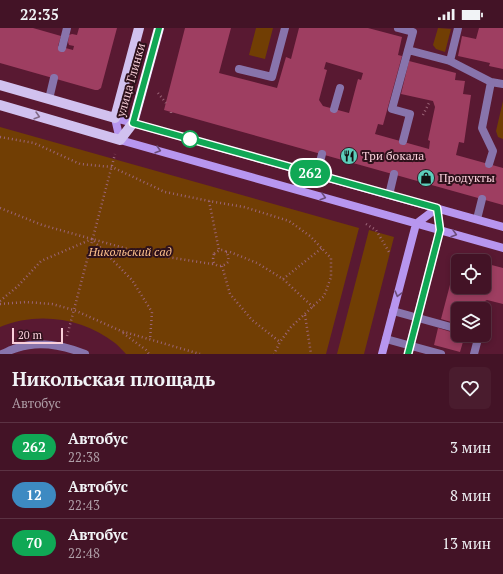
<!DOCTYPE html>
<html lang="ru">
<meta charset="utf-8">
<style>
body{margin:0;font-family:"PT Serif",serif;background:#4a1c2e;color:#f1f3f6;height:100vh;display:flex;flex-direction:column;font-size:15px;white-space:nowrap}
*{box-sizing:border-box;margin:0}
p{font-size:13px;color:#af9ea7}
.icon{flex:none;width:22px;height:22px;fill:none;stroke:currentColor;stroke-width:2;stroke-linecap:round;stroke-linejoin:round}
.map{position:relative;height:326px;overflow:hidden}
.sheet{display:flex;flex-direction:column;background:#431326;flex:1}
.sheet>*{flex:none}
.badge{padding:0 8px;border-radius:13px;font-size:14px;line-height:26px}
.buttons{position:absolute;left:451px;top:226px;display:grid;gap:8px}
.buttons a{display:grid;place-items:center;width:40px;height:40px;border-radius:6px;background:#431326;box-shadow:0 2px 6px #0003,0 0 0 1px #5b3243;font-size:20px}
.scale{position:absolute;left:12px;bottom:10px;width:51px;box-sizing:border-box;padding-left:4px;border:2px solid #f9cfda;border-top:0;font-size:11px;line-height:14px;white-space:nowrap;color:#f9cfda;-webkit-text-stroke:3px #2e111b;paint-order:stroke}
.map>.badge{position:absolute;translate:-50% -50%;box-shadow:0 0 0 2px #fff}
.round{display:grid;place-items:center;flex:none;width:42px;height:42px;border-radius:6px;background:#4a1c2e}
.headline{display:flex;align-items:center;justify-content:space-between;height:68px;padding:0 12px}
h1{font-size:19px;font-weight:700;line-height:30px}
ul{padding:0;list-style:none}
li{display:flex;align-items:center;gap:12px;height:48px;padding:0 12px;border-top:1px solid #5b3243}
li div{flex:1}
li b{display:block;font-size:15px}
li em{font-style:normal}
li .badge{min-width:44px;font-weight:700;text-align:center}
.status{display:flex;justify-content:space-between;align-items:center;height:28px;padding:0 20px;background:#431326;direction:ltr}
.status svg{height:11px;fill:currentColor}
.map>svg:first-child{display:block}
</style>
<div class="status"><b>22:35</b><svg viewBox="0 0 49 12"><path d="M0 12V9h3v3zM5 12V6h3v6zM10 12V3h3v9zM15 12V0h3v12zM26 1h20v11H26zM47 4h2v5h-2z"/></svg></div>
<div class="map">
<svg width="503" height="326" viewBox="0 0 503 326">
<rect width="100%" height="100%" fill="#591932"/>
<!-- green -->
<path fill="#713e04" d="M 256,0 L 273,0 L 265,31 L 249,27 Z
M 438,0 L 451,1 L 445,24 L 436,21 L 433,17 Z
M 503,73 L 503,111 L 498,109 L 496,103 Z
M 0,99 L 359,200 L 326,326 L 126,326 C 122,322 119,318 115,315 C 83,290 38,283 0,299 Z
M 369,202 L 394,209 L 364,326 L 337,326 Z"/>
<!-- building -->
<path fill="#9e3e61" fill-rule="evenodd" d="M 0,0 L 33,0 L 61,8 L 58,18 L 73,22 L 74,18 L 69,17 L 68,14 L 69,7 L 72,6 L 77,7 L 79,0 L 117,0 L 101,60 L 98,62 L 95,62 L 0,35 Z
M 185,0 L 231,0 L 219,45 L 277,60 L 286,29 L 291,31 L 299,0 L 368,0 L 402,9 L 398,27 L 402,28 L 383,97 L 378,96 L 375,106 L 429,121 L 430,113 L 428,112 L 435,79 L 433,73 L 401,66 L 409,33 L 456,45 L 455,52 L 465,53 L 463,66 L 471,67 L 464,115 L 459,114 L 456,127 L 503,140 L 503,177 L 164,82 ZM 326,34 L 363,45 L 361,52 L 358,51 L 349,85 L 323,78 L 319,72 L 327,42 L 324,41 Z
M 479,0 L 503,0 L 503,41 L 489,38 L 490,35 L 458,28 L 462,8 L 476,11 Z
M 458,229 L 458,230 L 462,229 L 476,233 L 458,233 L 458,259 L 484,259 L 484,235 L 503,240 L 503,276 L 487,272 L 481,275 L 479,281 L 458,281 L 458,296 L 441,291 L 456,234 Z
M 438,300 L 458,306 L 458,307 L 465,307 L 460,324 L 434,317 Z"/>
<g fill="none" stroke-linecap="round" stroke-linejoin="round">
<!-- path -->
<path stroke="#9c6578" stroke-width="2.5" stroke-dasharray="1 3" stroke-linecap="butt" d="M 158,65 L 166,75
M 171,84 L 171,88
M 423,87 L 430,73
M 0,109 L 34,115 L 80,136 L 112,139 L 165,164 L 209,173 L 244,179 L 289,193 L 310,208 L 331,230 L 331,249 L 324,268 L 291,299 L 280,314 L 274,326
M 209,173 L 219,222
M 0,180 L 42,197 L 142,225 L 212,236 L 215,235
M 366,196 L 376,202 L 389,224
M 226,224 L 230,224 L 257,235 L 283,251 L 313,279
M 214,226 C 210,237 220,242 228,234 C 230,223 222,218 214,226
M 222,238 L 230,266 L 252,292 L 280,314
M 283,251 L 322,220
M 0,273 L 18,258 L 41,233 L 92,211 L 132,252 L 152,284 L 150,312
M 0,276 L 26,274 L 52,276 L 74,282 L 121,303 L 200,326
M 305,287 L 311,326
M 123,305 L 146,322 L 149,326
M 67,308 L 115,126"/>
<!-- lane -->
<path stroke="#8874ac" stroke-width="8" d="M 398,0 L 413,4 L 392,81 L 410,86 L 403,113
M 62,20 L 67,0
M 408,22 L 450,33 L 491,54
M 450,33 L 458,0
M 239,41 L 272,49 L 285,0
M 49,71 L 54,50
M 334,81 L 340,60
M 489,136 L 493,123 L 482,100 L 491,54 L 503,56
M 317,146 L 322,126
M 389,167 L 394,146
M 477,191 L 482,171
M 393,283 L 458,301
M 386,311 L 441,326
M 2,326 C 7,324 12,321 17,320 C 40,312 63,317 85,326
M 474,326 L 479,307"/>
<!-- secondary -->
<path stroke="#b796ef" stroke-width="8" d="M 503,199 L 115,90 L 120,112 L 503,220
M 382,326 L 416,196 L 437,180
M 408,326 L 440,202 L 437,180"/>
<!-- primary -->
<path stroke="#d1c1ef" stroke-width="10" d="M 0,57 L 115,90 L 139,0
M 0,77 L 120,112 L 133,95 L 159,0"/>
</g>
<!-- one-way arrows -->
<defs><path id="oneway-chevron" d="M-2-3.5L2.5 0L-2 3.5" fill="none" stroke-width="1.6" stroke-linecap="round" stroke-linejoin="round"/></defs>
<use stroke="#806985" href="#oneway-chevron" transform="translate(37 88) rotate(16)"/>
<g stroke="#6c4d7a">
<use href="#oneway-chevron" transform="translate(158 122) rotate(16)"/>
<use href="#oneway-chevron" transform="translate(323 169) rotate(16)"/>
<use href="#oneway-chevron" transform="translate(454 206) rotate(16)"/>
<use href="#oneway-chevron" transform="translate(398 266) rotate(105)"/>
</g>
<g fill="none" stroke-linecap="round" stroke-linejoin="round">
<!-- line casing -->
<g stroke="#fff" stroke-width="9">
<path id="line" d="M 159,0 L 133,95 L 437,180 L 440,202 L 408,326"/>
</g>
<!-- line -->
<use href="#line" stroke="#10a855" stroke-width="6"/>
</g>
<!-- icons -->
<defs>
<g id="restaurant-disc" transform="scale(0.9)"><circle r="9.5" fill="#5ccebb" stroke="#2e111b"/><path d="M-5-6h1v4h1v-4h1v4h1v-4h1v5L-1.5 .5V6h-2V.5L-5-1ZM5-6V6H3V1.5H1.5Q1.5-4 5-6Z" fill="#111"/></g>
<g id="shop-disc" transform="scale(0.9)"><circle r="9.5" fill="#5ccebb" stroke="#2e111b"/><path d="M-5-2.5h2.3a2.7 3.5 0 0 1 5.4 0H5L5.5 6h-11ZM-1.5-2.5h3a1.5 2.3 0 0 0-3 0Z" fill="#111"/></g>
</defs>
<g fill-rule="evenodd">
<use href="#restaurant-disc" x="349" y="128"/>
<use href="#shop-disc" x="426" y="150"/>
</g>
<!-- markers -->
<circle fill="#fff" stroke="#10a855" stroke-width="2" cx="190" cy="111" r="8"/>
<g text-anchor="middle" stroke-width="4" stroke-linejoin="round" paint-order="stroke">
<!-- street labels -->
<g font-size="12" fill="#f9cfda" stroke="#2e111b">
<text transform="translate(131 52) rotate(-74)" y="4">улица Глинки</text>
</g>
<!-- poi labels -->
<g font-size="12" fill="#f9cfda" stroke="#2e111b" text-anchor="start">
<text x="362" y="132">Три бокала</text>
<text x="439" y="154">Продукты</text>
</g>
<!-- park labels -->
<g font-size="12" font-style="italic" fill="#fdc08c" stroke="#2e111b">
<text x="130" y="228">Никольский сад</text>
</g>
</g>
</svg>
<div class="buttons">
<a><svg class="icon" aria-label="locate" viewBox="0 0 24 24"><circle cx="12" cy="12" r="6"/><path d="M12 2v4M12 18v4M2 12h4M18 12h4"/></svg></a>
<a><svg class="icon" aria-label="layers" viewBox="0 0 24 24"><path d="M12 4l9 5-9 5-9-5zM3 14l9 5 9-5"/></svg></a>
</div>
<div class="scale">20 m</div>
<b class="badge" style="left:310px;top:145px;background:#10a855;color:#fff">262</b>
</div>
<section class="sheet">
<div class="headline"><div><h1>Никольская площадь</h1><p>Автобус</p></div><a class="round"><svg class="icon" aria-label="heart" viewBox="0 0 24 24"><path d="M12 20l-8-8c-3-5 5-10 8-4 3-6 11-1 8 4z"/></svg></a></div>
<ul>
<li><span class="badge" style="background:#10a855;color:#fff">262</span><div><b>Автобус</b><p>22:38</p></div><em>3 мин</em></li>
<li><span class="badge" style="background:#3d8ac2;color:#fff">12</span><div><b>Автобус</b><p>22:43</p></div><em>8 мин</em></li>
<li><span class="badge" style="background:#10a855;color:#fff">70</span><div><b>Автобус</b><p>22:48</p></div><em>13 мин</em></li>
</ul>
</section>
